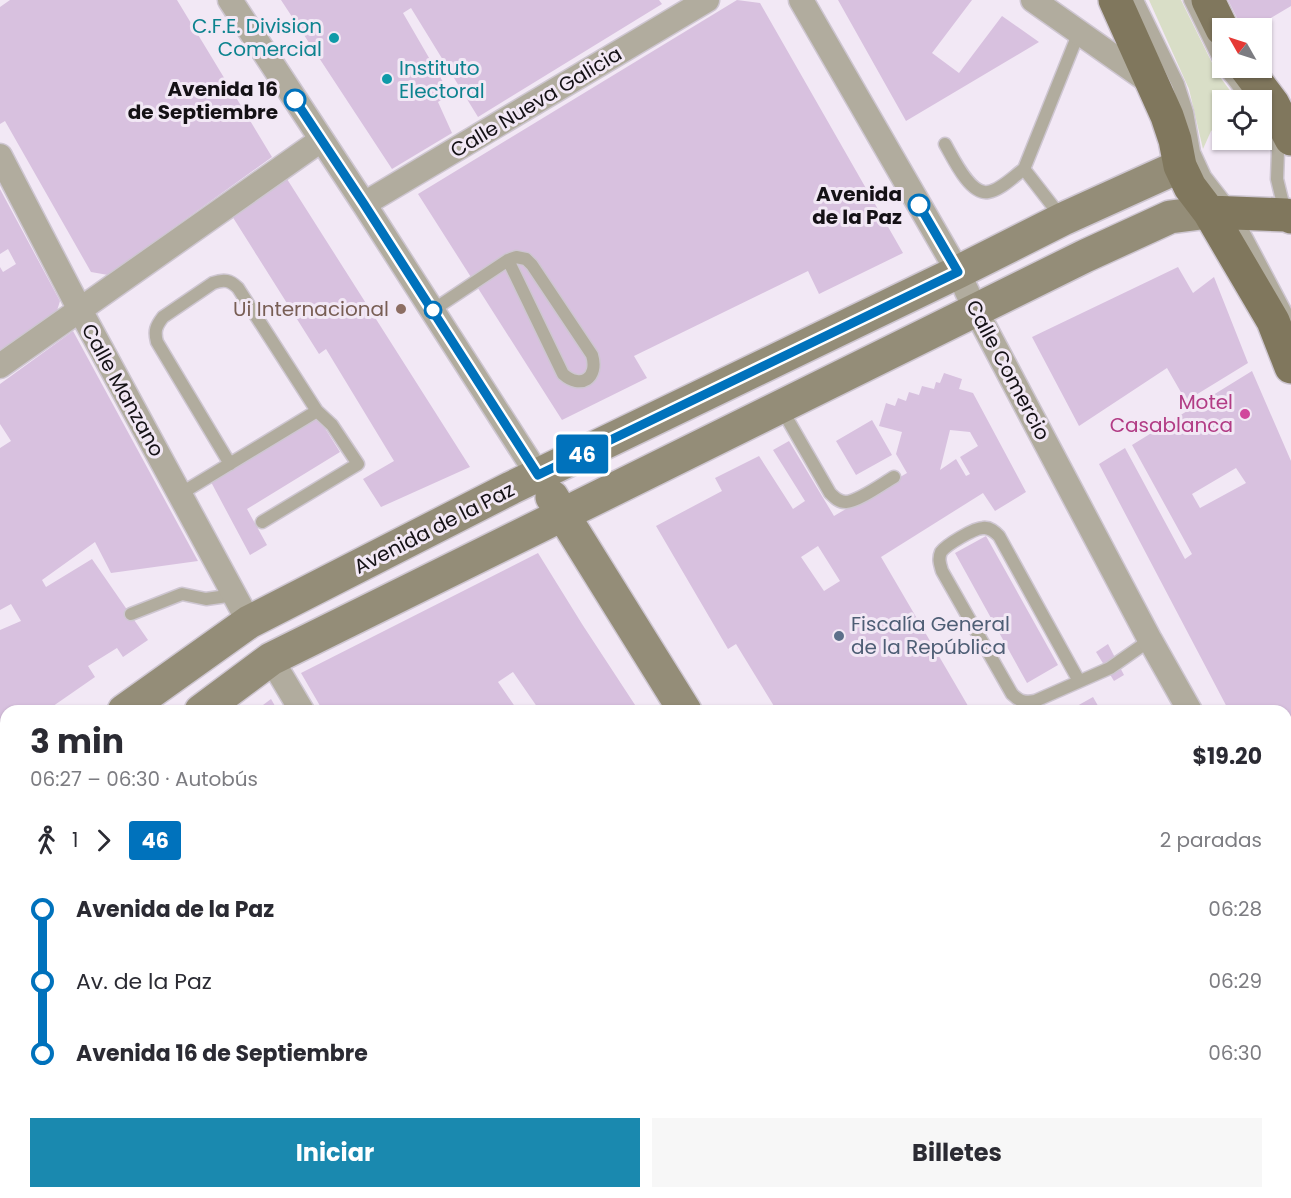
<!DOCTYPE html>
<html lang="es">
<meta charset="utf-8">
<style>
body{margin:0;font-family:Poppins,sans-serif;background:#f7f7f7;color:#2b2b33;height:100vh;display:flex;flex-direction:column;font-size:22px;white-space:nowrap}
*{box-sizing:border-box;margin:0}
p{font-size:20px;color:#7c7c81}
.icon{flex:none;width:33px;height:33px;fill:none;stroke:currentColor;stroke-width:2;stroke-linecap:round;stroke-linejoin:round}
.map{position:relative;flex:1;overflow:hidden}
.side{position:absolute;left:0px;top:705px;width:1292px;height:494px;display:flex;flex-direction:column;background:#fff;border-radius:18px 18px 0 0;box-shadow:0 2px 4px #0004}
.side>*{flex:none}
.badge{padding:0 12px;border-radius:4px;font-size:21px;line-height:39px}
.needle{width:39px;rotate:309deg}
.tools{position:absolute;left:1212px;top:18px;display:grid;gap:12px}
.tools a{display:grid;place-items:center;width:60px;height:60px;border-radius:0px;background:#fff;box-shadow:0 2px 4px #0004;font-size:30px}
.map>.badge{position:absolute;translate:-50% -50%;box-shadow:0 0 0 3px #fff}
.legs{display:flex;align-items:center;gap:9px;height:66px;padding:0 30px;font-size:20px}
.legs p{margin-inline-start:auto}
.headline{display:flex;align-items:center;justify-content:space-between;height:102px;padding:0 30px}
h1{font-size:33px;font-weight:700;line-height:45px}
.action{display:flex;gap:12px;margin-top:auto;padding:12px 30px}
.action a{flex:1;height:69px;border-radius:0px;background:#1a89af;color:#fff;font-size:24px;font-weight:700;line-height:69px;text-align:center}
.action a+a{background:#f7f7f7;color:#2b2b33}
ul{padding:0 30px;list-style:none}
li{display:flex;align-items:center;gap:21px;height:72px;font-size:22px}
li i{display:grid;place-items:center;width:9px;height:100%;margin:0 8px;background:currentColor}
li i::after{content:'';width:15px;height:15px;margin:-8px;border:4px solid;border-radius:50%;background:#fff}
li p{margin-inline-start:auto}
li:first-child i{background:linear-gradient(#0000 50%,currentColor 0)}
li:last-child i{background:linear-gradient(currentColor 50%,#0000 0)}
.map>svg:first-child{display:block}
</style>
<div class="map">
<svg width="1291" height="1198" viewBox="0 0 1291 1198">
<rect width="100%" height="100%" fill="#f2e8f5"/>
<!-- green -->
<path fill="#d9dec7" d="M 1149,0 L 1181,0 L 1217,73 L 1237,100 L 1222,100 L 1222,123 L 1211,131 L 1203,149 L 1189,89 Z"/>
<!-- building -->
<path fill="#d8c1df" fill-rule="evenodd" d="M 10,0 L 177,0 L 272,157 L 108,275 L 91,272 L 5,121 L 0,124 L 0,7 Z
M 281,0 L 659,0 L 662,4 L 478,117 L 411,8 L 403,13 L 450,94 L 438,102 L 452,133 L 392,169 Z
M 737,0 L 760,3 L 903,253 L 819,294 L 808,271 L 634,356 L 647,378 L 562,420 L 418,194 Z
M 838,0 L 972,0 L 932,53 L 959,73 L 1002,16 L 1039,42 L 906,121 Z
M 1228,0 L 1291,0 L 1291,6 L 1254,28 L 1242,28 Z
M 287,179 L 470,467 L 381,507 L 363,479 L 394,461 L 326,349 L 319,354 L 232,216 Z
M 0,189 L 60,301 L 56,314 L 0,352 L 0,267 L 3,272 L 16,264 L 8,249 L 0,254 Z
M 1178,267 L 1193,293 L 1214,277 L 1248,363 L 1186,401 L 1167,368 L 1079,426 L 1032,337 Z
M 73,331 L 198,561 L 111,573 L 95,542 L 42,580 L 46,587 L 92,559 L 148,640 L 123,657 L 117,648 L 88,666 L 95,677 L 46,711 L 6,711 L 6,739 L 0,744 L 0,630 L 21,621 L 11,604 L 0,610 L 0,448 L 11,441 L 0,424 L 0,384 Z
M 1252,371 L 1291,461 L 1291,828 L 1286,818 L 1286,711 L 1229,711 L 1099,464 L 1125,448 L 1185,559 L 1192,554 L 1132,445 ZM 1236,468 L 1246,483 L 1200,508 L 1192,494 Z
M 944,373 L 962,379 L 959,389 L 973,393 L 1026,492 L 995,511 L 983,493 L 881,557 L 971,711 L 777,711 L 736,644 L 728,649 L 656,526 L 722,491 L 715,478 L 759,456 L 793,509 L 805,501 L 773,450 L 789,441 L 834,516 L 907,473 L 896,454 L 902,432 L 879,426 L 886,403 L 895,406 L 898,398 L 906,401 L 909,392 L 919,395 L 922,386 L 934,389 L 936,382 L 940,383 ZM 950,430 L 970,432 L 978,446 L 960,457 L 970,474 L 966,476 L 956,459 L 940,470 ZM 818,546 L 840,581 L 824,591 L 801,557 Z
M 318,417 L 340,452 L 247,509 L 267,545 L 250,555 L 211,482 Z
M 872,420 L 892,455 L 856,475 L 836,441 Z
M 986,536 L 1058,665 L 1027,683 L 955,553 Z
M 538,553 L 582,624 L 639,711 L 540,711 L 513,672 L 498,682 L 518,711 L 323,711 L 301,673 Z
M 1108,644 L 1124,675 L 1114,681 L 1096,652 Z
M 1093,697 L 1101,711 L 1068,711 Z
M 271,699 L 278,711 L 255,711 Z
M 6,892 L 6,924 L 0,927 L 0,897 Z
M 1291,923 L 1291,1198 L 1093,1198 L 1093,1192 L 1286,1192 L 1286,928 Z
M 0,998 L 6,1009 L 6,1019 L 3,1021 L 6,1027 L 6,1056 L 0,1059 Z
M 6,1101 L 6,1129 L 5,1129 L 0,1103 Z
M 28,1192 L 49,1192 L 51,1198 L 30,1198 Z
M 115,1192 L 157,1192 L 161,1198 L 107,1198 Z
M 208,1192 L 259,1192 L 262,1198 L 199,1198 Z
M 262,1192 L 283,1192 L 287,1198 L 266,1198 Z
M 298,1192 L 336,1192 L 328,1198 L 302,1198 Z
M 406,1192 L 442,1192 L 445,1198 L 398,1198 Z
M 484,1192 L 506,1192 L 510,1198 L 487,1198 Z
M 552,1192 L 597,1192 L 599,1195 L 595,1198 L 550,1198 L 548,1195 Z
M 667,1192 L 941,1192 L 934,1198 L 670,1198 Z"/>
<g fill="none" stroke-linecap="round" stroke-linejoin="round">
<!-- lane casing -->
<g stroke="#cec6d1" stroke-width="15">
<path id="lane" d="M 1137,0 L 1178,84 L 1187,112 L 1194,152 L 1205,176 L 1233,212 L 1289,318
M 1190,0 L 1222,65
M 1224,68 L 1249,100
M 1272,133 L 1278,151 L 1277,179 L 1285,212
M 945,144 C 953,158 970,195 988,192 C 1001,190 1014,176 1024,169 L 1062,218
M 1024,169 L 1079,32
M 516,257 L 526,259 L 532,265 L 592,355 C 599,378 581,390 563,374 L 508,260 Z
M 433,310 L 508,260
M 781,408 L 830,493 C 835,498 839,502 846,502 C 859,501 882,484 894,477
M 230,464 L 157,342 C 154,331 156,326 163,317 L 213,283 C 224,279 230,280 238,288 L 317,411
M 180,494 L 317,411 L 332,425 L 358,464 L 262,522
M 131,614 L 182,594 L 206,599 L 234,595
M 1079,681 L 999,536 C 995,532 990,527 983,528 C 974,528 946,545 941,552 C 938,559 940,564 942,571 L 1012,694 C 1019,701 1024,703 1035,701 L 1110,668 L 1150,640
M 0,936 L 6,933
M 0,964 L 6,975
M 641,1192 L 645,1198"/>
</g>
<!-- street casing -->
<g stroke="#cec6d1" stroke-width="27">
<path id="street" d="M 230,0 L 364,204 L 538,475
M 801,0 L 958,272 L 976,311 L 1150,640 L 1190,711
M 1033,0 L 1151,83
M 0,156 L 80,310 L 249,622
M 364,204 L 707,0
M 0,366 L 321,140
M 271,659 L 302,711
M 1286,878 L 1291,887
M 1286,913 L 1291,908
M 615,1192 L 618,1198
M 356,1198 L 364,1192"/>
</g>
<!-- secondary casing -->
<g stroke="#cec6d1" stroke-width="36">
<path id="secondary" d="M 552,497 L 685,711
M 124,711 L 249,622 L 511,488 L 958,272 L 1063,219 L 1180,166
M 201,711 L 271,659 L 1085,256 L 1170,217 L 1209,212
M 0,800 L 6,795
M 0,860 L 6,855
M 999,1192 L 1002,1198"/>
</g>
<!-- primary casing -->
<g stroke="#cec6d1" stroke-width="36">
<path id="primary" d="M 1115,0 L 1167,116 L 1175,140 L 1180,166 L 1190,187 L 1209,212 L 1273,321 L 1291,367
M 1208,0 L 1222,29
M 1246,68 L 1273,104 L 1291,139
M 1209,212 L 1286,215 L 1291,217"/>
</g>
<!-- lane -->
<use href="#lane" stroke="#b1ac9e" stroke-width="12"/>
<!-- street -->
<use href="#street" stroke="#b1ac9e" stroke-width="24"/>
<!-- secondary -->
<use href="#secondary" stroke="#948d78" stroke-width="33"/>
<!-- primary -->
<use href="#primary" stroke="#80775d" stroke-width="33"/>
</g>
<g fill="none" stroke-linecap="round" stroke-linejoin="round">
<!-- line-1 casing -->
<g stroke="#fff" stroke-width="14">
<path id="line-1" d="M 295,100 L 364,204 L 538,475 L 958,272 L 919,205"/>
</g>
<!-- line-1 -->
<use href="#line-1" stroke="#0072bc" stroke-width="9"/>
</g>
<!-- markers -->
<g fill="#0f9aa8" stroke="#f2e8f5" stroke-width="2">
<circle cx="334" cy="38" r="6"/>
<circle cx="387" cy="79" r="6"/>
</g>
<g fill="#fff" stroke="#0072bc" stroke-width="3">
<circle cx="295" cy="100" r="10"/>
<circle cx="919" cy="205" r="10"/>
<circle cx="433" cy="310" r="8"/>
</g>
<circle fill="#8d6e63" stroke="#f2e8f5" stroke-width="2" cx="401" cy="309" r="6"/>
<circle fill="#d1479c" stroke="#f2e8f5" stroke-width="2" cx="1245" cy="414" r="6"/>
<circle fill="#5c6f8a" stroke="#f2e8f5" stroke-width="2" cx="839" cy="636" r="6"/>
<g text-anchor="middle" stroke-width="6" stroke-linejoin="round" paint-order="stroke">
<!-- culture labels -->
<g font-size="20" fill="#0d838f" stroke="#f2e8f5" text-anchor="end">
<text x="322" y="33">C.F.E. Division<tspan x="322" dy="23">Comercial</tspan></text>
<text x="399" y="75" text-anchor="start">Instituto<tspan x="399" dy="23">Electoral</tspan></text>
</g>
<!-- stop labels -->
<g font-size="20" font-weight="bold" fill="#141115" stroke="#f2e8f5" text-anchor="end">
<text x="278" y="96">Avenida 16<tspan x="278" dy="23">de Septiembre</tspan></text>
<text x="902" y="201">Avenida<tspan x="902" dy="23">de la Paz</tspan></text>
</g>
<!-- street labels -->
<g font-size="20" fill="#141115" stroke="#f2e8f5">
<text transform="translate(536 102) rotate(-31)" y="7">Calle Nueva Galicia</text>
<text transform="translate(1008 370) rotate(62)" y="7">Calle Comercio</text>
<text transform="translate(123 390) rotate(61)" y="7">Calle Manzano</text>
<text transform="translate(434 528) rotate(-27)" y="7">Avenida de la Paz</text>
</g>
<!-- education labels -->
<g font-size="20" fill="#785e54" stroke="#f2e8f5" text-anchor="end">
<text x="389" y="316">Ui Internacional</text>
</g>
<!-- hotel labels -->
<g font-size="20" fill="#b23c85" stroke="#f2e8f5" text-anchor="end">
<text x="1233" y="409">Motel<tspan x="1233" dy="23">Casablanca</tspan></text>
</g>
<!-- service labels -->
<g font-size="20" fill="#4e5e75" stroke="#f2e8f5" text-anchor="start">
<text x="851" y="631">Fiscalía General<tspan x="851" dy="23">de la República</tspan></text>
</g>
</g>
</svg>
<div class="tools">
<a><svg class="needle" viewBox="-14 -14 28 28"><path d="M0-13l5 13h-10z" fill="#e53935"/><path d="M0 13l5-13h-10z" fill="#7c7c81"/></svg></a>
<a><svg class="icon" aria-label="locate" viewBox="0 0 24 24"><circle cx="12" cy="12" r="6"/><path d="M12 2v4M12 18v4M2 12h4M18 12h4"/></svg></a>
</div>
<b class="badge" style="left:582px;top:454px;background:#0072bc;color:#fff">46</b>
<section class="side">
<div class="headline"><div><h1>3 min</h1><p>06:27 – 06:30 · Autobús</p></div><b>$19.20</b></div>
<div class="legs"><svg class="icon" aria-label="walk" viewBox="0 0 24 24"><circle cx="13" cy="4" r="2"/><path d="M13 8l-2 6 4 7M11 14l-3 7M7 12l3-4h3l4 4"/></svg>1<svg class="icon" aria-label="forward" viewBox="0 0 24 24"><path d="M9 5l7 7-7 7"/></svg><b class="badge" style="background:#0072bc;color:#fff">46</b><p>2 paradas</p></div>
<ul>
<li><i style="color:#0072bc"></i><b>Avenida de la Paz</b><p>06:28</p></li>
<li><i style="color:#0072bc"></i><span>Av. de la Paz</span><p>06:29</p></li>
<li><i style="color:#0072bc"></i><b>Avenida 16 de Septiembre</b><p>06:30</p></li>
</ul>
<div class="action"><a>Iniciar</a><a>Billetes</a></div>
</section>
</div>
